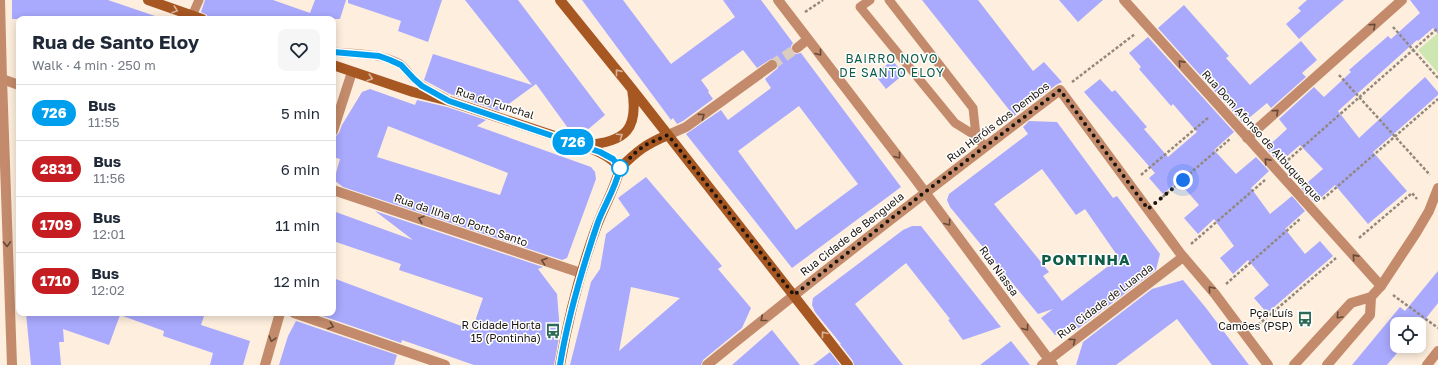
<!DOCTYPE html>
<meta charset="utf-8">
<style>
body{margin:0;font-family:"Golos Text",sans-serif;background:#f6f6f7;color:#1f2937;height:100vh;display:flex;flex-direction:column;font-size:15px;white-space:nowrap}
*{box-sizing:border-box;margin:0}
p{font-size:13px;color:#747a83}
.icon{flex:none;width:22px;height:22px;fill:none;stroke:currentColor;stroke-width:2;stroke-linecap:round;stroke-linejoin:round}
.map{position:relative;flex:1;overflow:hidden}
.drawer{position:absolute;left:16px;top:16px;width:320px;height:300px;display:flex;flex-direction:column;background:#fff;border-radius:8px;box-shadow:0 2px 10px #0003}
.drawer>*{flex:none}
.badge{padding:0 8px;border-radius:13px;font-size:14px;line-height:26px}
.controls{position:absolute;left:1390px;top:317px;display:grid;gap:8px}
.controls a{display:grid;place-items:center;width:36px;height:36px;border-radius:8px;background:#fff;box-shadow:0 2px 10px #0003;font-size:20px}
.you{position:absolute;width:20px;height:20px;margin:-10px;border:3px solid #fff;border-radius:50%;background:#1a73e8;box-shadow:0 0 0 6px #1a73e833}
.map>.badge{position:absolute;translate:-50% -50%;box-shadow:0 0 0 2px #fff}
.round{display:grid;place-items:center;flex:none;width:42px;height:42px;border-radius:8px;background:#f6f6f7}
.head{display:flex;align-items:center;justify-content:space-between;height:68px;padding:0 16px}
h1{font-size:19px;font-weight:700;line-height:30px}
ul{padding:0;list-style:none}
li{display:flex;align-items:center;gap:12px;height:56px;padding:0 16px;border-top:1px solid #e0e1e3}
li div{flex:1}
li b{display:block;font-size:15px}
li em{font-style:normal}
li .badge{min-width:44px;font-weight:700;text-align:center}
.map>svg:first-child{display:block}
</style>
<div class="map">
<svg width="1438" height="365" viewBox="0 0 1438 365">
<rect width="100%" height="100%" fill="#fdeedd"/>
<!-- green -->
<path fill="#cee6b1" d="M 1438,33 L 1438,73 L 1418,50 Z"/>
<!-- building -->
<path fill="#a9a9fe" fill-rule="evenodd" d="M 12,0 L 108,0 L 155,16 L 155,19 L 12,19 Z
M 205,0 L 273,0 L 310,13 L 315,0 L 346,0 L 340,19 L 208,19 L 207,15 L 201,12 Z
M 348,0 L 442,0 L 428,42 L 398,31 L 401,21 L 348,3 Z
M 465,0 L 518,0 L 605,115 L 579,137 L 573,135 L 536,84 L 499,111 L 450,94 L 424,80 L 433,54 L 532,85 Z
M 582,0 L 623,0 L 671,64 L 735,17 L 723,0 L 761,0 L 793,43 L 791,46 L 792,52 L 795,54 L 801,53 L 901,187 L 792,268 L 686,134 L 721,110 L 728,120 L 771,88 L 765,79 L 778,68 L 778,65 L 777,61 L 771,59 L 757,68 L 743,50 L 701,80 L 709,91 L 708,92 L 713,99 L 683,121 L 677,124 L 673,118 L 671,120 ZM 799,106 L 858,184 L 796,230 L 738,151 Z
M 922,0 L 978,0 L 1033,71 L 1044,62 L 1062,82 L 1056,85 L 1014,116 Z
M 1059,0 L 1103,0 L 1078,22 Z
M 1307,0 L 1344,0 L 1299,39 L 1286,24 L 1301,11 L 1298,8 Z
M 1410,0 L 1438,0 L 1438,34 L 1433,28 L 1418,41 L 1417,40 L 1338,111 L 1359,138 L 1425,77 L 1438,92 L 1438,95 L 1373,152 L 1407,191 L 1368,224 L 1335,185 L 1315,203 L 1301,188 L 1323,169 L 1300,145 L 1279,163 L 1266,148 L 1287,129 L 1279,119 L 1314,87 L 1324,97 L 1351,72 L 1349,70 L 1388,36 L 1391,39 L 1420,13 Z
M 1184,5 L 1229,56 L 1226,58 L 1250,85 L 1301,41 L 1317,60 L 1302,73 L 1306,77 L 1271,108 L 1267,103 L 1243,123 L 1158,28 Z
M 1148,37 L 1234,132 L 1214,150 L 1236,174 L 1256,157 L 1269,171 L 1251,188 L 1270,214 L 1292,196 L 1305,211 L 1285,229 L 1305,254 L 1320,241 L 1333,256 L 1267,313 L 1254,298 L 1269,285 L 1248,260 L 1233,274 L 1220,258 L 1234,246 L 1214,219 L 1198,234 L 1184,218 L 1199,205 L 1178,181 L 1163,194 L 1149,178 L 1155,173 L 1084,92 L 1100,79 L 1112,92 L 1115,90 L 1147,127 L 1144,129 L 1168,157 L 1197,132 L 1173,104 L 1171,106 L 1139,69 L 1141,67 L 1129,53 Z
M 892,60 L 904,74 L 886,89 L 875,75 Z
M 370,89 L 415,105 L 417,100 L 447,107 L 486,120 L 477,126 L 591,167 L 595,172 L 596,179 L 567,258 L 562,260 L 343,187 L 334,180 L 340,159 L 333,157 L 333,139 L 339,133 L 342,125 L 362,92 ZM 388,126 L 508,173 L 500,195 L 377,157 Z
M 1029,121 L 1057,122 L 1113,198 L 1117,196 L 1160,254 L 1156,270 L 1075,331 L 1055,335 L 1041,318 L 1053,309 L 1038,314 L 950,207 L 947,200 L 949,194 L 1028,134 L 1023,127 ZM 1042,169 L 1076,215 L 1085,209 L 1119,258 L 1062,301 L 1043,276 L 1049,272 L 994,204 Z
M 646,177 L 722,266 L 718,269 L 751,308 L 742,328 L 703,360 L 701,365 L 570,365 L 591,282 L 600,269 L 606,234 L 630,215 L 618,198 ZM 631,287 L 680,298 L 619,351 Z
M 333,211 L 413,240 L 375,211 L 543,267 L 538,269 L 557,294 L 560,332 L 554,365 L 474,365 L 402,340 L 401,343 L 314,313 L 333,313 L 333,278 L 472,330 L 483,298 L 399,270 L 401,264 L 333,241 Z
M 912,226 L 921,226 L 1001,327 L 963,340 L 948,320 L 950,319 L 906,263 L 855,304 L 903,365 L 854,365 L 853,361 L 840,344 L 841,344 L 815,312 L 812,305 L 813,298 L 903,230 Z
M 1438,271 L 1438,303 L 1419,327 L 1419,324 L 1397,324 L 1397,346 L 1403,346 L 1387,365 L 1352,365 L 1400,307 L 1405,311 Z
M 1183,280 L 1206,308 L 1249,365 L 1212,365 L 1177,319 L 1116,365 L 1076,365 L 1083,342 L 1152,289 Z
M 26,313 L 205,313 L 201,325 L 250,341 L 243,365 L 210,365 L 213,353 L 163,336 L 164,331 L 120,315 L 109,345 L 63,329 L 64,342 L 59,342 L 61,365 L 31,365 Z
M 296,321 L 397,355 L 394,365 L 279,365 L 288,336 Z
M 772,330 L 800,365 L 732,365 Z
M 1011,341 L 1030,365 L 980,365 Z
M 830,352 L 840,365 L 813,365 Z"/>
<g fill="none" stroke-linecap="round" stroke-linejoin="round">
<!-- minor-tunnel -->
<path stroke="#dbcdbe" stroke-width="10" stroke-dasharray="10 5" stroke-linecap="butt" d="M 772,65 L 797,48"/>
<!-- path -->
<path stroke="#93887c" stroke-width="2.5" stroke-dasharray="3 2" stroke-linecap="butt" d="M 805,12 L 823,0
M 1393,27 L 1438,78
M 1339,75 L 1430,175
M 1072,82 L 1135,34
M 1288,160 L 1438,28
M 1141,175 L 1209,117
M 1323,199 L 1438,99
M 1159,200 L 1230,139
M 1359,238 L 1412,193 L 1417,199
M 1191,244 L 1265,180
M 1226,284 L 1300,219
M 1393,295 L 1438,328
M 1258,325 L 1336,258"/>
<!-- service -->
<path stroke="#c38b6b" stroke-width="9" d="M 870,0 L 860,7 L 955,123 L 976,136 L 985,147
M 889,0 L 973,108 L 976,136
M 192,16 L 199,0
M 333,52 C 355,54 381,53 400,64 C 406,68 410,76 415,80 C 424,88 435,93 445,98"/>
<!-- minor -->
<path stroke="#c38b6b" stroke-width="10" d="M 778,0 L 913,176 L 1053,365
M 1124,0 L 1381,286
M 797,48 L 808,39
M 2,79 L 19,85
M 333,131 L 352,72
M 668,135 L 686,127 L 772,65
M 1247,138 L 1402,0
M 333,190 L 581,273
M 294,313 L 445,365
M 265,365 L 280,313
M 707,365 C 823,271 941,180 1060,90 L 1180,253 L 1215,294 L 1268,365
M 1042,365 L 1183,257
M 1427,365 L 1438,351"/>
<!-- tertiary -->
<path stroke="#c38b6b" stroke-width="10" d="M 0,0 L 2,79 L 12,365
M 1294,365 L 1351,303 L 1371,297 L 1381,286 L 1416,233 L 1429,211 L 1438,188
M 1327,365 L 1370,315 L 1371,297"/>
<!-- secondary -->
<path stroke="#a75722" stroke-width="10" d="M 148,0 L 202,19
M 560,0 L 632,89 L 848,365
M 333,65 L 413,92 L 449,101 L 582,145 C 597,151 610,156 620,168
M 586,145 C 626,142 639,129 632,89
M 620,168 C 637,151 646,144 668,135
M 560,365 C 568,319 580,272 596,228 C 603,208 615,189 620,168"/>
</g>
<!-- one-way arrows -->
<defs><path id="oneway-chevron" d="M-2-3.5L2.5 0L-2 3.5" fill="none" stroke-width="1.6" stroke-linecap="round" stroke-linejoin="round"/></defs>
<g stroke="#d7b39c">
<use href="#oneway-chevron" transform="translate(175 10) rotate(19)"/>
<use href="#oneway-chevron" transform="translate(618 72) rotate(-129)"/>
<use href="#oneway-chevron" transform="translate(370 78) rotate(18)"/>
<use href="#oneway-chevron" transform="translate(620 136) rotate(-34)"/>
<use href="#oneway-chevron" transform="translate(824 334) rotate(-128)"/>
</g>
<g stroke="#674a38">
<use href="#oneway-chevron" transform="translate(1373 26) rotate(-42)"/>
<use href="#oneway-chevron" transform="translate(819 53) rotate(52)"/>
<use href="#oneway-chevron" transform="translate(1181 63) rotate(-132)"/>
<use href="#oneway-chevron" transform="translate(1276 112) rotate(-42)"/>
<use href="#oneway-chevron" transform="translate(702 116) rotate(-36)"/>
<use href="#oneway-chevron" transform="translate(898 156) rotate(52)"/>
<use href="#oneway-chevron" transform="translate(1267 161) rotate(-132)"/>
<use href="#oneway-chevron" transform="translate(421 219) rotate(-161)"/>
<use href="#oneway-chevron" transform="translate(948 223) rotate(54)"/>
<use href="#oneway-chevron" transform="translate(7 244) rotate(88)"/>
<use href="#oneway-chevron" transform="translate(1355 257) rotate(-132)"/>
<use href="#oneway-chevron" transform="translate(544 261) rotate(-161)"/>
<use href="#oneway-chevron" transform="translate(1211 289) rotate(-130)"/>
<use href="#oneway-chevron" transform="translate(1339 316) rotate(133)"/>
<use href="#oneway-chevron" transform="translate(763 319) rotate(141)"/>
<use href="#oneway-chevron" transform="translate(331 326) rotate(19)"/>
<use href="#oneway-chevron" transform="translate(1026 328) rotate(54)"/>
<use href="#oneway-chevron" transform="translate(272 339) rotate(106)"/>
<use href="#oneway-chevron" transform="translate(1073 341) rotate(-37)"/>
</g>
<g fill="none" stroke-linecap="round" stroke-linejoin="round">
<!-- line casing -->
<g stroke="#fff" stroke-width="9">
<path id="line" d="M 333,52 L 379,56 L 390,60 L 401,65 L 414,79 L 422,86 L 449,101 L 600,152 L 613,159 L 620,168 C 616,187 605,204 598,222 C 582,269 568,316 560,365"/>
</g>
<!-- line -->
<use href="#line" stroke="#009fee" stroke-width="6"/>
<!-- walk -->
<path stroke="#1b150e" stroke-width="4" stroke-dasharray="0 7.2" d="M 620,168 L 635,153 L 645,145 L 668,135 L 794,295 L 925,192 L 1060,90 L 1148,209 L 1183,180"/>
</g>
<!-- icons -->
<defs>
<g id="bus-bare" transform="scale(1.2)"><path d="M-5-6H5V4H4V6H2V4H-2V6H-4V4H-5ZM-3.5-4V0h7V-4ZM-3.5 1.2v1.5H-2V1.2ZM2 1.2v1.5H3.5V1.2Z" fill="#2b6a57" stroke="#fff" stroke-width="2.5" paint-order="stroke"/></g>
</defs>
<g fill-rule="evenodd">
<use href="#bus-bare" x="1305" y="319"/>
<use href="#bus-bare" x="553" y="331"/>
</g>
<!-- markers -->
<circle fill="#fff" stroke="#009fee" stroke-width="2" cx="620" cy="168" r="8"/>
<g text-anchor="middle" stroke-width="3" stroke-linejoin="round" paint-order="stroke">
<!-- street labels -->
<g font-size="11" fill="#1b150e" stroke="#fff">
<text transform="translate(495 103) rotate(18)" y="4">Rua do Funchal</text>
<text transform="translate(998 122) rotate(-37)" y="4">Rua Heróis dos Dembos</text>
<text transform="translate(1262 136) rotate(48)" y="4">Rua Dom Afonso de Albuquerque</text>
<text transform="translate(461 220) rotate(19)" y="4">Rua da Ilha do Porto Santo</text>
<text transform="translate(852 234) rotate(-38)" y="4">Rua Cidade de Benguela</text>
<text transform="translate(999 271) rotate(54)" y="4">Rua Niassa</text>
<text transform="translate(1105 301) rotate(-37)" y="4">Rua Cidade de Luanda</text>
</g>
<!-- poi labels -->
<g font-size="11" fill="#1b150e" stroke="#fff" text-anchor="end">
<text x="1293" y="317">Pça Luís<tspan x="1293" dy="13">Camões (PSP)</tspan></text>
<text x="541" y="329">R Cidade Horta<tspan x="541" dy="13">15 (Pontinha)</tspan></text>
</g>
<!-- neighbourhood labels -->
<g font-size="12" letter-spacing="1" fill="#0d5d49" stroke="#fff">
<text x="892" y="63">BAIRRO NOVO<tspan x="892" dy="14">DE SANTO ELOY</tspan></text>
</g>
<!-- district labels -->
<g font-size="15" font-weight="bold" letter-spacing="1" fill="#0d5d49" stroke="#fff">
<text x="1086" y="265">PONTINHA</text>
</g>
</g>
</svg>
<div class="controls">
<a><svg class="icon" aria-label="locate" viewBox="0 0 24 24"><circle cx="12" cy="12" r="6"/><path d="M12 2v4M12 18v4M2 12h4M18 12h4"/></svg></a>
</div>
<div class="you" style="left:1183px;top:180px"></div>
<b class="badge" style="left:573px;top:142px;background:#009fee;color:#fff">726</b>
<section class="drawer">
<div class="head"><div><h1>Rua de Santo Eloy</h1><p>Walk · 4 min · 250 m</p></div><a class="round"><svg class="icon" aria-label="heart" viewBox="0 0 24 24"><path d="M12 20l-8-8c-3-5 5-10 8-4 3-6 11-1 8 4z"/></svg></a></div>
<ul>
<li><span class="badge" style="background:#009fee;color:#fff">726</span><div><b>Bus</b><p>11:55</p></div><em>5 min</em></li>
<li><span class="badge" style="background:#c61d23;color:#fff">2831</span><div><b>Bus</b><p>11:56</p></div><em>6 min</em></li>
<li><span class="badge" style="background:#c61d23;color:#fff">1709</span><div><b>Bus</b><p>12:01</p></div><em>11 min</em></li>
<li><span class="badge" style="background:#c61d23;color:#fff">1710</span><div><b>Bus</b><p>12:02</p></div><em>12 min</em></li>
</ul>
</section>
</div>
